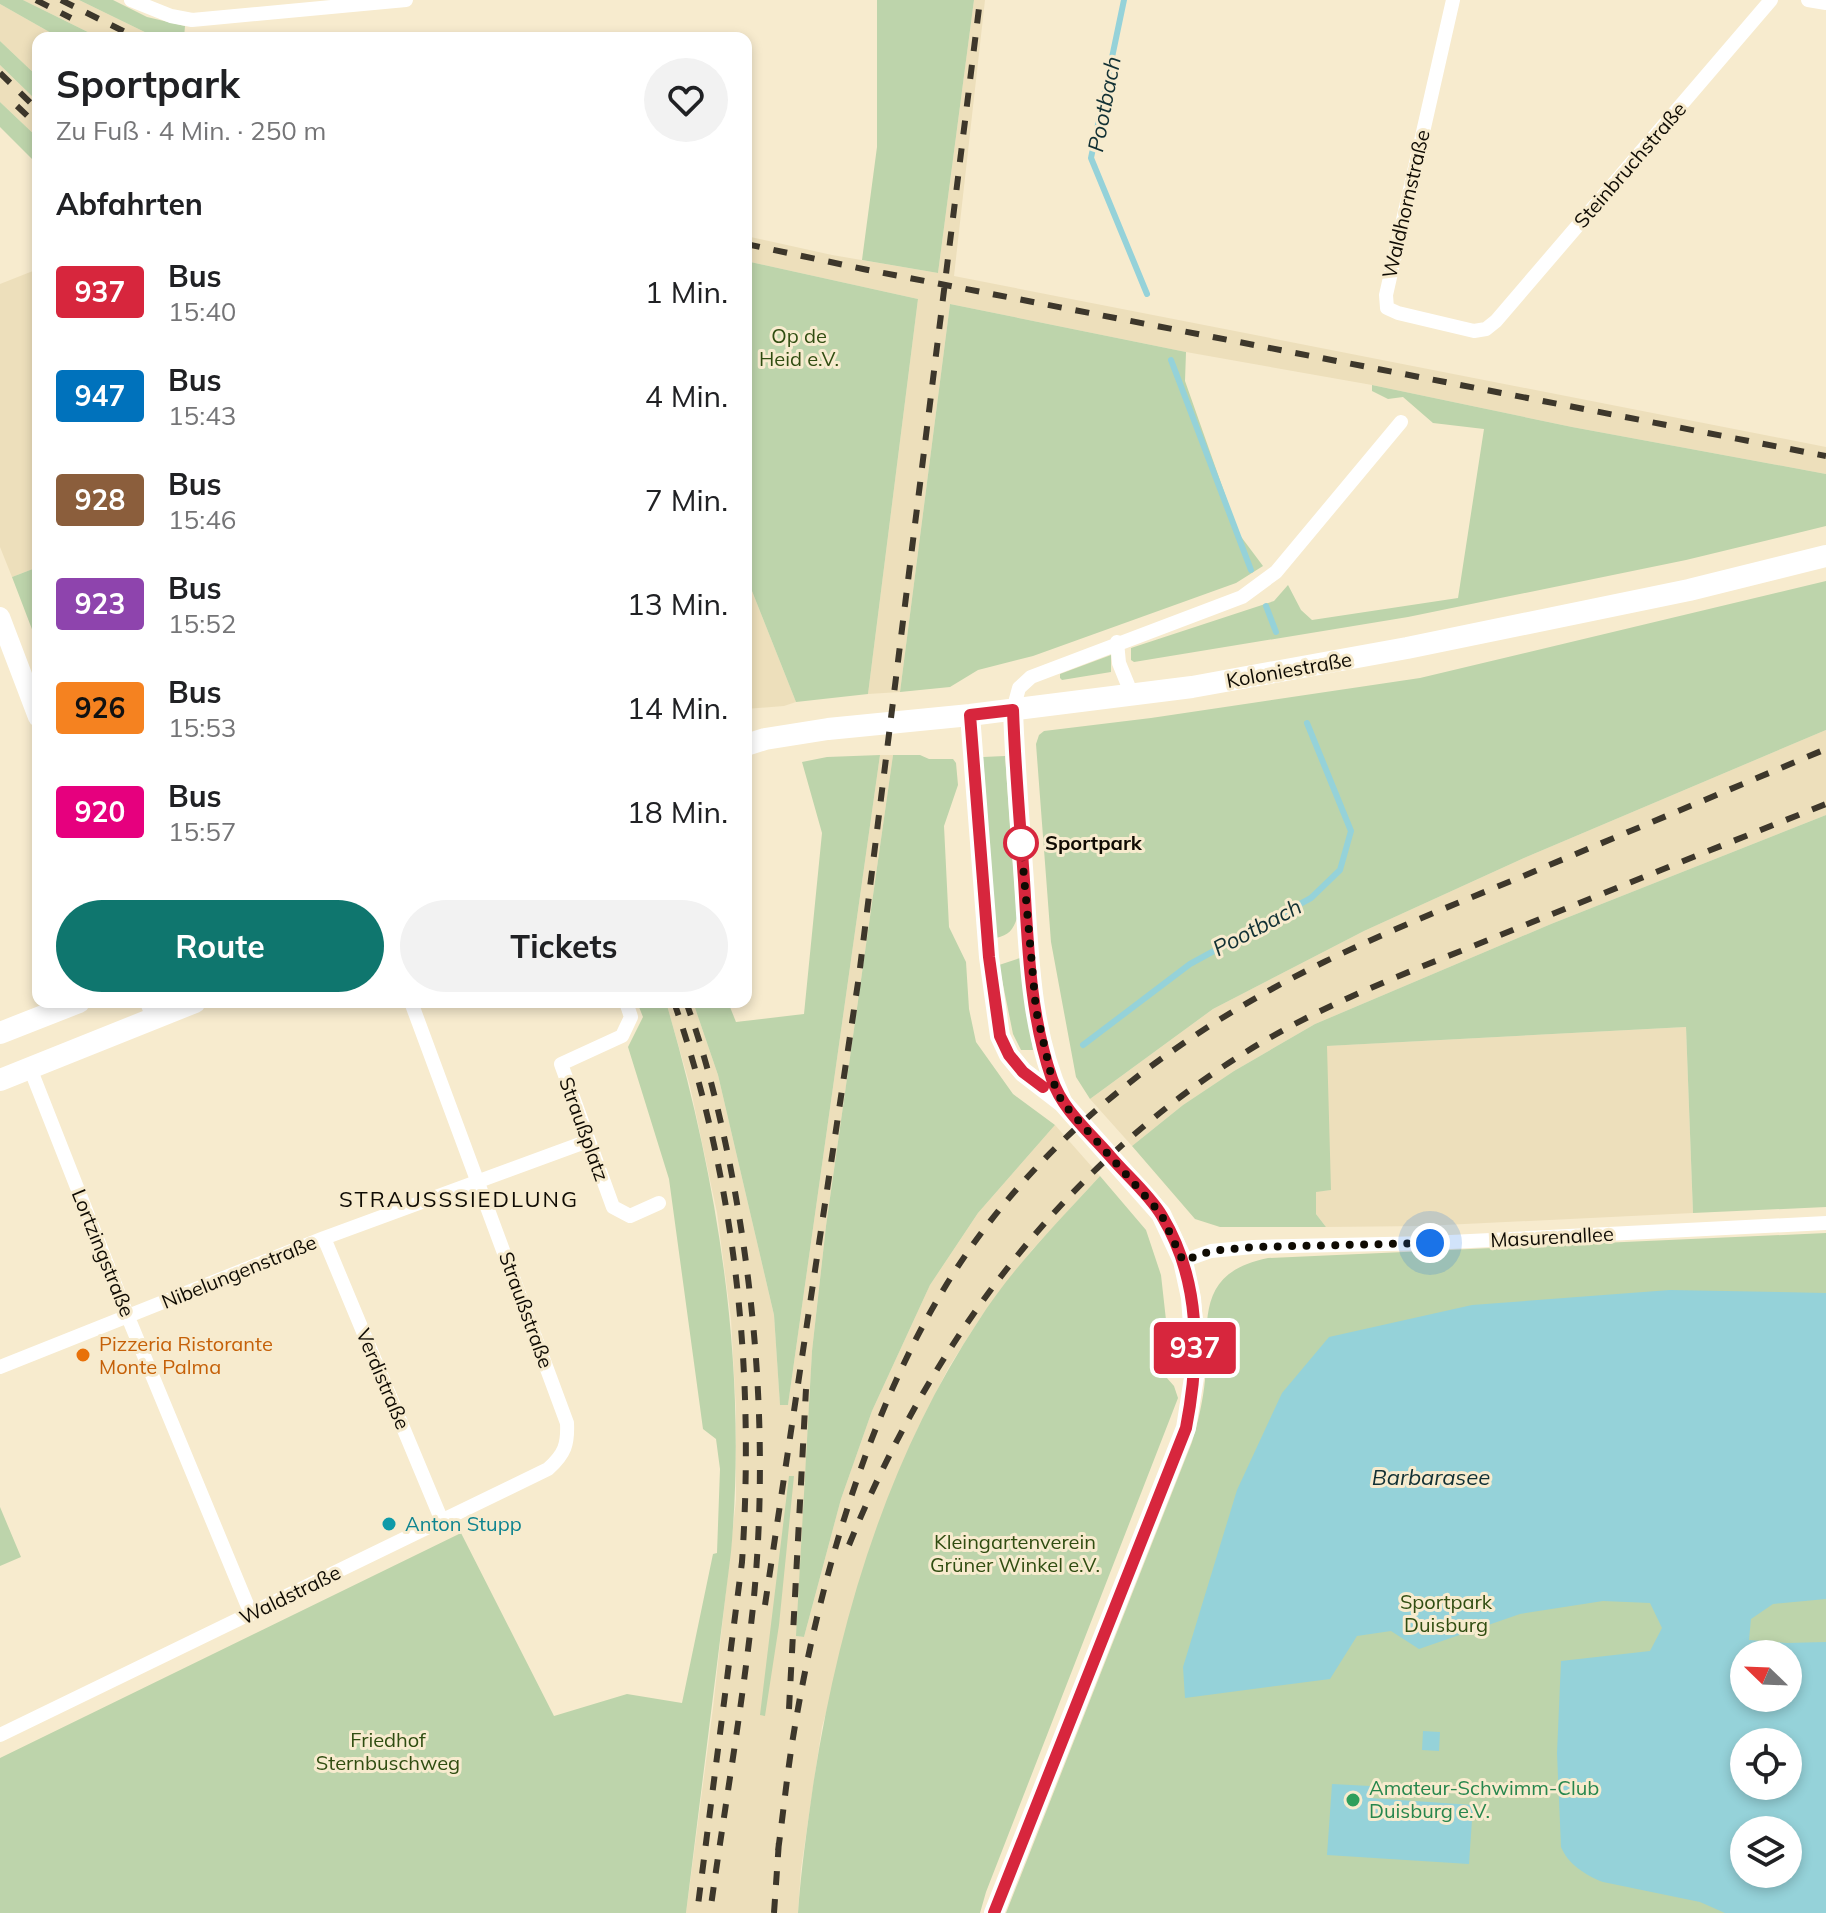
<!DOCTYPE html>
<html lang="de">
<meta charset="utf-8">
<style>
body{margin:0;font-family:Mulish,sans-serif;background:#f2f2f2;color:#202124;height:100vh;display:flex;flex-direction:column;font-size:30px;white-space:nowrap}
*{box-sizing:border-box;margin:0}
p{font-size:26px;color:#757577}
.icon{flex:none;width:44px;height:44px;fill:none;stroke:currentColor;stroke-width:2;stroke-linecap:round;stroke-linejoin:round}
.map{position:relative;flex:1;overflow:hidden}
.panel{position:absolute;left:32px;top:32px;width:720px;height:976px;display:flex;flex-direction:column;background:#fff;border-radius:16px;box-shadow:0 4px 12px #0003}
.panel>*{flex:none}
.badge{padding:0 16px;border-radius:6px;font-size:28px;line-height:52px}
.needle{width:52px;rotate:293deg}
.controls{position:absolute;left:1730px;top:1640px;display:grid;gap:16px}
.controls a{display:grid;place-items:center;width:72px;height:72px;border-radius:50%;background:#fff;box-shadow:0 4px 12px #0003;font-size:40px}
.you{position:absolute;width:40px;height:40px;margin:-20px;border:6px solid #fff;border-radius:50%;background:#1a73e8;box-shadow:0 0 0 12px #1a73e833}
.map>.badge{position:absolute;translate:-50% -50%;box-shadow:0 0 0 4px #fff}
h2{padding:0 24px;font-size:30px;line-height:72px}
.round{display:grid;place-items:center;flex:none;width:84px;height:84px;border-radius:42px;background:#f2f2f2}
.overview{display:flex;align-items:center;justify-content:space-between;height:136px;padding:0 24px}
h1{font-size:38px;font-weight:700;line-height:60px}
.cta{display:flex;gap:16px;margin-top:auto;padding:16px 24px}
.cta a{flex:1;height:92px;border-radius:48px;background:#0f766e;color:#fff;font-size:32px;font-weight:700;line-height:92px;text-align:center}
.cta a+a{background:#f2f2f2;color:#202124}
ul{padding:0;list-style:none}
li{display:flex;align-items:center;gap:24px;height:104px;padding:0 24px}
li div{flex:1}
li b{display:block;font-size:30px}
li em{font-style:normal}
li .badge{min-width:88px;font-weight:700;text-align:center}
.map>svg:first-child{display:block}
</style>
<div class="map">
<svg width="1826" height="1913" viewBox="0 0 1826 1913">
<rect width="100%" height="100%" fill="#f7ebce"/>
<!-- built -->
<path fill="#eddfbb" d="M 23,0 L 79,0 L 157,38 L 100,38 Z
M 974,0 L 985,0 L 954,276 L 1826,447 L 1826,474 L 1572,427 L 1372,385 L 1186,352 L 950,304 L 900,692 L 868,694 L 918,299 L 746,261 L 746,236 L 832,255 L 938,273 Z
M 0,4 L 60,38 L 38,38 L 38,77 L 0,41 Z
M 0,65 L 38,102 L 38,138 L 0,102 Z
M 38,269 L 38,567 L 12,577 L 0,547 L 0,284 Z
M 746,576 L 796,702 L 784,706 L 746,709 Z
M 1826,730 L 1826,815 L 1551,924 L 1315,1024 L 1234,1071 L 1183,1105 L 1132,1146 L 1090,1099 L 1213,1009 L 1364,931 L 1524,858 Z
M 880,755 L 893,755 L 826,1226 L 812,1351 L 797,1636 L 804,1637 L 841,1499 L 872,1411 L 930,1285 L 978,1213 L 1055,1125 L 1100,1176 L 1032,1250 L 981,1317 L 949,1367 L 918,1428 L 884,1510 L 822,1727 L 801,1869 L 798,1913 L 686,1913 L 713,1708 L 736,1500 L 736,1410 L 731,1319 L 717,1213 L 690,1086 L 666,1002 L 693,1002 L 718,1075 L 774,1315 L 780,1404 L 788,1405 Z
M 1686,1027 L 1693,1213 L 1424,1226 L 1326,1227 L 1316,1214 L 1316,1191 L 1330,1190 L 1326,1046 Z"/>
<!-- green -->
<path fill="#bdd4ab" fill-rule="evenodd" d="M 0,0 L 23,0 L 100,38 L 60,38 L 0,4 Z
M 79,0 L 113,0 L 147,17 L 185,26 L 184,38 L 157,38 Z
M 877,0 L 974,0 L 938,273 L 862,260 L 877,147 Z
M 0,41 L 38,77 L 38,102 L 0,65 Z
M 0,102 L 38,138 L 38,165 L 0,127 Z
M 746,261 L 918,299 L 868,694 L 796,702 L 746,576 Z
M 950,304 L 1186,352 L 1185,381 L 1239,534 L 1263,566 L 1236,583 L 1033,656 L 978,670 L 950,687 L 900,692 Z
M 1372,385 L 1572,427 L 1826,474 L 1826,526 L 1686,560 L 1408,617 L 1134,662 L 1131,660 L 1131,648 L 1274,601 L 1288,585 L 1301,610 L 1312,620 L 1458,598 L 1484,429 L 1433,423 L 1403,397 L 1388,399 L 1372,391 Z
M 38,567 L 38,645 L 12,577 Z
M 1826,581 L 1826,730 L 1524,858 L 1364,931 L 1213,1009 L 1090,1099 L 1076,1077 L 1051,942 L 1036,744 L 1039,735 L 1044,731 L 1151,718 L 1420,678 Z
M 1111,655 L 1111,672 L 1062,680 L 1060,678 L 1060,674 Z
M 880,755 L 788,1405 L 780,1405 L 774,1315 L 718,1075 L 693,1002 L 728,1002 L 736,1022 L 804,1014 L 822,833 L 802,762 L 827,757 Z
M 893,755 L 920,755 L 929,759 L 953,759 L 956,763 L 958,785 L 944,826 L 949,927 L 966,962 L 969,1009 L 976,1042 L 1013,1094 L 1055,1125 L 978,1213 L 930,1285 L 872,1411 L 841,1499 L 804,1637 L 796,1636 L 812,1351 L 826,1226 Z
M 1005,756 L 1017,918 C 1013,930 1009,935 996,938 L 983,757 Z
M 1826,815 L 1826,1207 L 1693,1213 L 1686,1027 L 1327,1046 L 1331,1190 L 1316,1192 L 1316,1214 L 1326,1227 L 1220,1227 L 1195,1219 L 1132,1146 L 1183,1105 L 1234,1071 L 1315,1024 L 1551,924 Z
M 1020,958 L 1033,1050 L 1021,1050 L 1013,1034 L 999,965 Z
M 637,1002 L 666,1002 C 718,1180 748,1365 731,1552 L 686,1913 L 0,1913 L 0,1758 L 461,1533 L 554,1716 L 627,1694 L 682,1703 L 713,1554 L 717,1553 L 720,1469 L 716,1439 L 703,1429 L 669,1179 L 628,1047 L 643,1017 Z
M 1100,1176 L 1146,1230 L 1161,1275 L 1170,1356 L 1159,1369 L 1174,1386 L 1178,1398 L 986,1892 L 980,1913 L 798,1913 C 801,1870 807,1829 813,1786 C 838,1623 887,1458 979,1320 C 1013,1267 1058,1222 1100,1176 Z
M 1826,1233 L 1826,1913 L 1006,1913 L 1192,1442 C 1198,1422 1203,1401 1205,1380 C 1209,1322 1194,1273 1268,1258 ZM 1744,1654 L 1788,1654 L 1788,1698 L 1744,1698 ZM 1744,1742 L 1788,1742 L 1788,1786 L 1744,1786 ZM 1744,1830 L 1788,1830 L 1788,1874 L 1744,1874 Z
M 789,1476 L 794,1476 L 779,1625 L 765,1716 L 760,1715 Z
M 0,1507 L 21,1557 L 0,1566 Z"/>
<!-- water -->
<path fill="#95d2d9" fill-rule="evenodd" d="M 1670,1290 L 1826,1293 L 1826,1599 L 1773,1604 L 1751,1619 L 1749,1640 L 1787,1643 L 1826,1642 L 1826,1913 L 1725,1913 L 1700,1902 L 1603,1882 C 1585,1875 1568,1864 1561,1847 L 1557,1753 L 1561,1661 L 1650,1651 L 1662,1628 L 1650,1603 L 1603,1601 L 1520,1614 L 1419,1649 L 1391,1631 L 1357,1636 L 1330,1679 L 1185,1698 L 1183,1667 L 1237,1490 L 1282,1393 L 1329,1337 L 1472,1305 ZM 1744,1654 L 1788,1654 L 1788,1698 L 1744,1698 ZM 1744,1742 L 1788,1742 L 1788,1786 L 1744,1786 ZM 1744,1830 L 1788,1830 L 1788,1874 L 1744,1874 Z
M 1423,1731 L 1440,1732 L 1439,1751 L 1422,1750 Z
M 1332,1784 L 1370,1786 L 1370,1798 L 1473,1805 L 1469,1864 L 1327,1855 Z"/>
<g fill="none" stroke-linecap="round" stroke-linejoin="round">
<!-- stream -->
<path stroke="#95d2d9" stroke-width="6" d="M 1124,0 L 1091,158 L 1147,294
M 1171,360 L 1251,570
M 1266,606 L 1276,632
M 1083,1045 L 1190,964 L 1311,898 L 1340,870 L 1351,831 L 1307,723"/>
<!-- street -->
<path stroke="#fff" stroke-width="14" d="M 131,0 L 171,16 L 192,20 L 406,0
M 1453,0 L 1386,295 L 1387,308 L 1398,313 L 1474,331 L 1486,329 L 1496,321 L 1771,0
M 1808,0 L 1826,3
M 1117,642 L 1119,663 L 1132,695
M 1013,710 L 1019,688 L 1031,677 L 1242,597 L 1276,572 L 1401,422
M 626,1002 L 631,1017 L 622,1036 L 561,1064 L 613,1207 L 630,1216 L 659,1203
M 30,1068 L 128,1317 L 251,1614
M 324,1238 L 442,1521
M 1183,1261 L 1211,1251 L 1253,1247 L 1430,1243 L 1826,1223
M 0,1367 L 324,1238 L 588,1141
M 0,1735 L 548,1469 C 565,1454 568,1444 567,1423 L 411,1002"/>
<!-- secondary -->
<path stroke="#fff" stroke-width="20" d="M 0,617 L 38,717
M 1013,710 C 1015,767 1020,824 1024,882 C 1029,953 1030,1032 1061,1099
M 970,715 L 989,957 L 1000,1036 L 1009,1055 L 1023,1072 L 1062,1102 L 1161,1214 L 1183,1261 L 1191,1298 L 1196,1365 L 1186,1428 L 994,1913
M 150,1002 L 156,1017"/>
<!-- primary -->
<path stroke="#fff" stroke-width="22" d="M 746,745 L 765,739 L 828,729 L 970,715 L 1192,687 L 1407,648 L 1689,590 L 1826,556
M 0,1033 L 79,1002
M 0,1080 L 195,1002"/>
<!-- rail -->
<path stroke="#3d372b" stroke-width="6" stroke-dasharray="14 14" stroke-linecap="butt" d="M 36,0 L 71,18
M 61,0 L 137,38
M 0,73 L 38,110
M 17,106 L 38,126
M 746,244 L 863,269 L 1826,456
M 674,1002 C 736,1181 755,1373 742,1562 L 697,1913
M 686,1002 C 705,1053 718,1107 729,1160 C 758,1307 768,1457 753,1607 C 742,1709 724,1811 710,1913
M 849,1545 C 932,1340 1068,1158 1259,1044 C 1333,1000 1414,970 1493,938 C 1604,893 1715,848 1826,804
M 765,1605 L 859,976 L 980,0
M 789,1709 L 806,1389
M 778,1851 C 784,1808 788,1764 796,1720 C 820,1580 868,1415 942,1292 C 1029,1145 1172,1036 1324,962 C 1388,931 1455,904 1521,877 C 1623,834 1724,792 1826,749
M 774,1913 L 779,1841"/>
</g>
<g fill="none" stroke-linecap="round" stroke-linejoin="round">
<!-- line casing -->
<g stroke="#fff" stroke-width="18">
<path id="line" d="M 994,1913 L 1186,1428 C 1200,1356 1201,1281 1162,1216 C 1149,1194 1126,1175 1110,1156 C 1089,1132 1062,1109 1052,1079 C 1030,1016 1028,946 1024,880 C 1020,823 1015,767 1013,710 L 970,715 L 989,957 L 1000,1036 L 1009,1055 L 1023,1072 L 1043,1087"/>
</g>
<!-- line -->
<use href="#line" stroke="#d7263d" stroke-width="12"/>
<!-- walk -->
<path stroke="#0f0b03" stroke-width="8" stroke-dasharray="0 14.4" d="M 1021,843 L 1036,1010 L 1052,1079 L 1062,1102 L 1161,1214 L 1183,1261 L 1211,1251 L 1253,1247 L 1430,1243"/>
</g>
<!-- markers -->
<circle fill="#fff" stroke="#d7263d" stroke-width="4" cx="1021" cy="843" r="16"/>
<circle fill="#e8710a" stroke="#f7ebce" stroke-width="3" cx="83" cy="1355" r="8"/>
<circle fill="#0f9aa8" stroke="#f7ebce" stroke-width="3" cx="389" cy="1524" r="8"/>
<circle fill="#2e9e5b" stroke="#f7ebce" stroke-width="3" cx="1353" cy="1800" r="8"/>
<g text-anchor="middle" stroke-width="6" stroke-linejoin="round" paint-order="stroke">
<!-- street labels -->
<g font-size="20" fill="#0f0b03" stroke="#f7ebce">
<text transform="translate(1630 165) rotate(-49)" y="7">Steinbruchstraße</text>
<text transform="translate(1406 204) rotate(-77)" y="7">Waldhornstraße</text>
<text transform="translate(1289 670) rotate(-10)" y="7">Koloniestraße</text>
<text transform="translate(584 1129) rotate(70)" y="7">Straußplatz</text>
<text transform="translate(1552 1237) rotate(-3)" y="7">Masurenallee</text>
<text transform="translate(103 1253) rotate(68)" y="7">Lortzingstraße</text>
<text transform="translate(239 1272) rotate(-22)" y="7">Nibelungenstraße</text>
<text transform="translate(526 1310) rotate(70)" y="7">Straußstraße</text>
<text transform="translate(383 1379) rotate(67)" y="7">Verdistraße</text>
<text transform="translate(290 1595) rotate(-26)" y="7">Waldstraße</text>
</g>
<!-- park labels -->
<g font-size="20" fill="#304d11" stroke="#f7ebce">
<text x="799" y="343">Op de<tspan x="799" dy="23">Heid e.V.</tspan></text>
<text x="1015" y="1549">Kleingartenverein<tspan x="1015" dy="23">Grüner Winkel e.V.</tspan></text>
<text x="1446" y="1609">Sportpark<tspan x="1446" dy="23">Duisburg</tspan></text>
<text x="388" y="1747">Friedhof<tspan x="388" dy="23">Sternbuschweg</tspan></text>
</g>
<!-- stop labels -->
<g font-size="20" font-weight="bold" fill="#0f0b03" stroke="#f7ebce" text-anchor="start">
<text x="1045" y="850">Sportpark</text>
</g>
<!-- food labels -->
<g font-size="20" fill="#c56008" stroke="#f7ebce" text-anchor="start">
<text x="99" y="1351">Pizzeria Ristorante<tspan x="99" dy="23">Monte Palma</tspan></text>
</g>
<!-- culture labels -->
<g font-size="20" fill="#0d838f" stroke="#f7ebce" text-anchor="start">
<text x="405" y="1531">Anton Stupp</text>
</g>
<!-- leisure labels -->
<g font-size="20" fill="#27864d" stroke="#f7ebce" text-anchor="start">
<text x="1369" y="1795">Amateur-Schwimm-Club<tspan x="1369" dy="23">Duisburg e.V.</tspan></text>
</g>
<!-- water labels -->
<g font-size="22" font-style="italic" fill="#113034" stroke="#f7ebce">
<text transform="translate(1104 104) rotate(-79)" y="8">Pootbach</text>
<text transform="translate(1257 927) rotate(-28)" y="8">Pootbach</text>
<text x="1431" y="1485">Barbarasee</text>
</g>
<!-- neighbourhood labels -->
<g font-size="22" letter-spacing="2" fill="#0f0b03" stroke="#f7ebce">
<text x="459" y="1207">STRAUSSSIEDLUNG</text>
</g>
</g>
</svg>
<div class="controls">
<a><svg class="needle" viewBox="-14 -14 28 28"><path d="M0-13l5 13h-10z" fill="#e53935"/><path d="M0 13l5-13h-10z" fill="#757577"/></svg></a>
<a><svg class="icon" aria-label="locate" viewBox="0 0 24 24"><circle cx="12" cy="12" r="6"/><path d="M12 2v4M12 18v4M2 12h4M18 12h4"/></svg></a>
<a><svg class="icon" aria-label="layers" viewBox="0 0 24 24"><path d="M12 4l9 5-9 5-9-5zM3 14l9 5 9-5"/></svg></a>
</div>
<div class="you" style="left:1430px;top:1243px"></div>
<b class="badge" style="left:1195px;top:1348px;background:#d7263d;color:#fff">937</b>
<section class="panel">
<div class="overview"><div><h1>Sportpark</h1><p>Zu Fuß · 4 Min. · 250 m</p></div><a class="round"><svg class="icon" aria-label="heart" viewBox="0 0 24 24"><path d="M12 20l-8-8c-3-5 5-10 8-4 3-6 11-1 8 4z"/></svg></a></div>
<h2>Abfahrten</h2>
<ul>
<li><span class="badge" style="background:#d7263d;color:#fff">937</span><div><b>Bus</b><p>15:40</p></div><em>1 Min.</em></li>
<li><span class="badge" style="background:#0072bc;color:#fff">947</span><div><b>Bus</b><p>15:43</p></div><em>4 Min.</em></li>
<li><span class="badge" style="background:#8b5e3c;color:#fff">928</span><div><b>Bus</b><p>15:46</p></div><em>7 Min.</em></li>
<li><span class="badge" style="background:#8e44ad;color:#fff">923</span><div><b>Bus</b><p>15:52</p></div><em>13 Min.</em></li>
<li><span class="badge" style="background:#f58220;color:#111">926</span><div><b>Bus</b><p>15:53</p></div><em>14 Min.</em></li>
<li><span class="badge" style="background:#e6007e;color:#fff">920</span><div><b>Bus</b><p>15:57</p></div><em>18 Min.</em></li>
</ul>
<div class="cta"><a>Route</a><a>Tickets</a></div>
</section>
</div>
